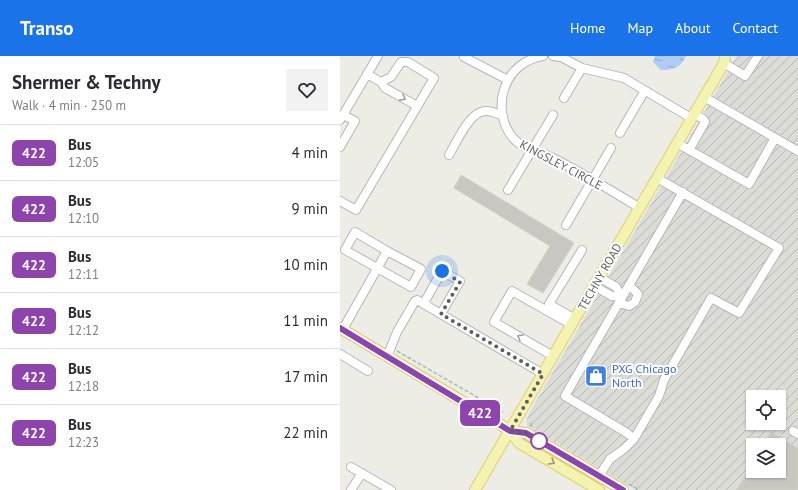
<!DOCTYPE html>
<meta charset="utf-8">
<style>
body{margin:0;font-family:"PT Sans",sans-serif;background:#f2f2f3;color:#2b2b33;height:100vh;display:flex;flex-direction:column;font-size:15px;white-space:nowrap}
*{box-sizing:border-box;margin:0}
p{font-size:13px;color:#7c7c81}
.icon{flex:none;width:22px;height:22px;fill:none;stroke:currentColor;stroke-width:2;stroke-linecap:round;stroke-linejoin:round}
.map{position:relative;flex:1;overflow:hidden}
.sheet{display:flex;flex-direction:column;background:#fff;width:340px}
.sheet>*{flex:none}
.badge{padding:0 8px;border-radius:6px;font-size:14px;line-height:26px}
.controls{position:absolute;left:406px;top:334px;display:grid;gap:8px}
.controls a{display:grid;place-items:center;width:40px;height:40px;border-radius:0px;background:#fff;box-shadow:0 1px 3px #0004;font-size:20px}
.you{position:absolute;width:20px;height:20px;margin:-10px;border:3px solid #fff;border-radius:50%;background:#1a73e8;box-shadow:0 0 0 6px #1a73e833}
.map>.badge{position:absolute;translate:-50% -50%;box-shadow:0 0 0 2px #fff}
.round{display:grid;place-items:center;flex:none;width:42px;height:42px;border-radius:0px;background:#f2f2f3}
.head{display:flex;align-items:center;justify-content:space-between;height:68px;padding:0 12px}
h1{font-size:19px;font-weight:700;line-height:30px}
ul{padding:0;list-style:none}
li{display:flex;align-items:center;gap:12px;height:56px;padding:0 12px;border-top:1px solid #e1e1e2}
li div{flex:1}
li b{display:block;font-size:15px}
li em{font-style:normal}
li .badge{min-width:44px;font-weight:700;text-align:center}
header{display:flex;align-items:center;gap:24px;box-sizing:border-box;height:56px;padding:0 20px;background:#1a73e8;color:#fff}
header strong{font-size:19px}
nav{display:flex;gap:22px;margin-inline-start:auto;font-size:14px}
main{display:flex;flex:1;min-height:0}
.map>svg:first-child{display:block}
</style>
<header>
<strong>Transo</strong>
<nav><a>Home</a><a>Map</a><a>About</a><a>Contact</a></nav>
</header>
<main>
<section class="sheet">
<div class="head"><div><h1>Shermer &amp; Techny</h1><p>Walk · 4 min · 250 m</p></div><a class="round"><svg class="icon" aria-label="heart" viewBox="0 0 24 24"><path d="M12 20l-8-8c-3-5 5-10 8-4 3-6 11-1 8 4z"/></svg></a></div>
<ul>
<li><span class="badge" style="background:#8e44ad;color:#fff">422</span><div><b>Bus</b><p>12:05</p></div><em>4 min</em></li>
<li><span class="badge" style="background:#8e44ad;color:#fff">422</span><div><b>Bus</b><p>12:10</p></div><em>9 min</em></li>
<li><span class="badge" style="background:#8e44ad;color:#fff">422</span><div><b>Bus</b><p>12:11</p></div><em>10 min</em></li>
<li><span class="badge" style="background:#8e44ad;color:#fff">422</span><div><b>Bus</b><p>12:12</p></div><em>11 min</em></li>
<li><span class="badge" style="background:#8e44ad;color:#fff">422</span><div><b>Bus</b><p>12:18</p></div><em>17 min</em></li>
<li><span class="badge" style="background:#8e44ad;color:#fff">422</span><div><b>Bus</b><p>12:23</p></div><em>22 min</em></li>
</ul>
</section>
<div class="map">
<svg width="458" height="434" viewBox="0 0 458 434">
<defs>
<pattern id="industrial-furrows" width="10" height="10" patternUnits="userSpaceOnUse"><rect width="10" height="10" fill="#dcdcd7"/><path d="M-1 1l2-2M0 10L10 0M9 11l2-2" fill="none" stroke="#b6b6b2"/></pattern>
<pattern id="water-ripples" width="26" height="14" patternUnits="userSpaceOnUse"><rect width="26" height="14" fill="#aecdf5"/><path d="M2 4q2-2 4 0t4 0M15 11q2-2 4 0t4 0" fill="none" stroke="#91aaca"/></pattern>
</defs>
<rect width="100%" height="100%" fill="#edede5"/>
<!-- industrial -->
<path fill="url(#industrial-furrows)" fill-rule="evenodd" d="M 397,0 L 458,0 L 458,434 L 296,434 L 187,370 L 187,362 L 192,352 ZM 413,341 L 439,341 L 439,367 L 413,367 ZM 413,389 L 439,389 L 439,415 L 413,415 Z"/>
<!-- water -->
<path fill="url(#water-ripples)" d="M 315,0 L 346,0 C 341,12 332,14 321,14 L 313,6 Z"/>
<!-- building -->
<path fill="#c9c7c2" stroke="#d2cfc4" d="M 121,119 L 234,187 L 203,237 L 187,228 L 210,190 L 114,132 Z
M 431,376 L 458,392 L 458,434 L 397,434 L 413,406 L 413,415 L 439,415 L 439,389 L 423,389 Z"/>
<g fill="none" stroke-linecap="round" stroke-linejoin="round">
<!-- minor casing -->
<g stroke="#b5b6ba" stroke-width="10">
<path id="minor" d="M 203,0 C 185,3 171,14 165,31 C 158,49 162,72 176,85 C 187,95 202,96 215,103 C 244,118 272,135 300,152
M 213,0 L 221,1 L 242,12 L 284,22 L 351,62
M 124,1 L 168,24
M 384,7 L 405,20 L 418,0
M 27,18 L 41,26 L 45,32 L 77,50
M 364,41 L 458,95
M 224,42 L 242,12
M 0,64 L 38,0
M 280,77 L 304,36
M 337,87 L 409,128 L 435,82
M 0,91 L 15,65 L 3,59
M 349,94 L 365,66 L 363,63 L 354,58
M 109,99 C 116,87 128,60 141,56 C 148,53 156,57 163,60
M 168,134 L 213,59
M 0,145 L 16,154 L 94,22 L 68,6 L 61,6 L 51,21 L 41,26
M 226,169 L 271,92
M 254,230 L 272,240 L 282,241 L 276,231 L 259,221
M 84,247 L 102,215 L 120,225 L 101,258
M 279,247 L 289,250 L 295,246 L 298,238 L 289,229
M 235,263 L 209,248 L 242,194
M 3,274 L 7,266 L 47,195 L 81,213 L 71,231 L 5,194 L 15,176 L 47,195
M 0,298 L 28,315
M 213,300 L 154,266 L 172,235 L 232,269
M 47,301 L 57,276 L 75,245 L 77,244 L 203,318
M 453,375 L 458,378
M 294,383 L 287,377 L 225,340 L 343,136
M 11,411 L 51,434
M 259,420 L 270,403 L 284,393 L 294,383 L 319,340 L 324,324 L 371,242 L 399,257 L 439,192 L 317,122
M 11,434 L 22,417"/>
</g>
<!-- major casing -->
<g stroke="#e1cf6b" stroke-width="12">
<path id="major" d="M 0,272 L 157,366 L 170,375 L 179,387 L 259,434
M 170,375 L 186,377 L 283,434
M 135,434 L 384,7 L 385,0"/>
</g>
<!-- path -->
<path stroke="#9ec2ae" stroke-width="1.5" stroke-dasharray="4 2" stroke-linecap="butt" d="M 57,295 L 163,356
M 190,367 L 193,371
M 289,428 L 299,434"/>
<!-- minor -->
<use href="#minor" stroke="#fff" stroke-width="8"/>
<!-- major -->
<use href="#major" stroke="#f5f3b2" stroke-width="10"/>
</g>
<!-- one-way arrows -->
<defs><path id="oneway-chevron" d="M-2-3.5L2.5 0L-2 3.5" fill="none" stroke-width="1.6" stroke-linecap="round" stroke-linejoin="round"/></defs>
<g stroke="#9e9fa2">
<use href="#oneway-chevron" transform="translate(63 42) rotate(29)"/>
<use href="#oneway-chevron" transform="translate(180 281) rotate(-150)"/>
</g>
<use stroke="#92937f" href="#oneway-chevron" transform="translate(212 406) rotate(30)"/>
<g fill="none" stroke-linecap="round" stroke-linejoin="round">
<!-- line casing -->
<g stroke="#fff" stroke-width="9">
<path id="line" d="M 0,272 L 170,375 L 186,377 L 283,434"/>
</g>
<!-- line -->
<use href="#line" stroke="#8e44ad" stroke-width="6"/>
<!-- walk -->
<path stroke="#5d5f64" stroke-width="4" stroke-dasharray="0 7.2" d="M 102,215 L 120,226 L 101,258 L 203,318 L 170,375 L 186,377 L 199,385"/>
</g>
<!-- icons -->
<defs>
<g id="shop-square" transform="scale(1.15)"><rect x="-9" y="-9" width="18" height="18" rx="4" fill="#3f7fe0" stroke="#fff"/><path d="M-5-2.5h2.3a2.7 3.5 0 0 1 5.4 0H5L5.5 6h-11ZM-1.5-2.5h3a1.5 2.3 0 0 0-3 0Z" fill="#fff"/></g>
</defs>
<g fill-rule="evenodd">
<use href="#shop-square" x="256" y="320"/>
</g>
<!-- markers -->
<circle fill="#fff" stroke="#8e44ad" stroke-width="2" cx="199" cy="385" r="8"/>
<g text-anchor="middle" stroke-width="4" stroke-linejoin="round" paint-order="stroke">
<!-- street labels -->
<g font-size="12" fill="#5d5f64" stroke="#fff">
<text transform="translate(221 109) rotate(28)" y="4">KINGSLEY CIRCLE</text>
<text transform="translate(260 221) rotate(-60)" y="4">TECHNY ROAD</text>
</g>
<!-- shop labels -->
<g font-size="12" fill="#366cbe" stroke="#fff" text-anchor="start">
<text x="272" y="317">PXG Chicago<tspan x="272" dy="14">North</tspan></text>
</g>
</g>
</svg>
<div class="controls">
<a><svg class="icon" aria-label="locate" viewBox="0 0 24 24"><circle cx="12" cy="12" r="6"/><path d="M12 2v4M12 18v4M2 12h4M18 12h4"/></svg></a>
<a><svg class="icon" aria-label="layers" viewBox="0 0 24 24"><path d="M12 4l9 5-9 5-9-5zM3 14l9 5 9-5"/></svg></a>
</div>
<div class="you" style="left:102px;top:215px"></div>
<b class="badge" style="left:140px;top:357px;background:#8e44ad;color:#fff">422</b>
</div>
</main>
